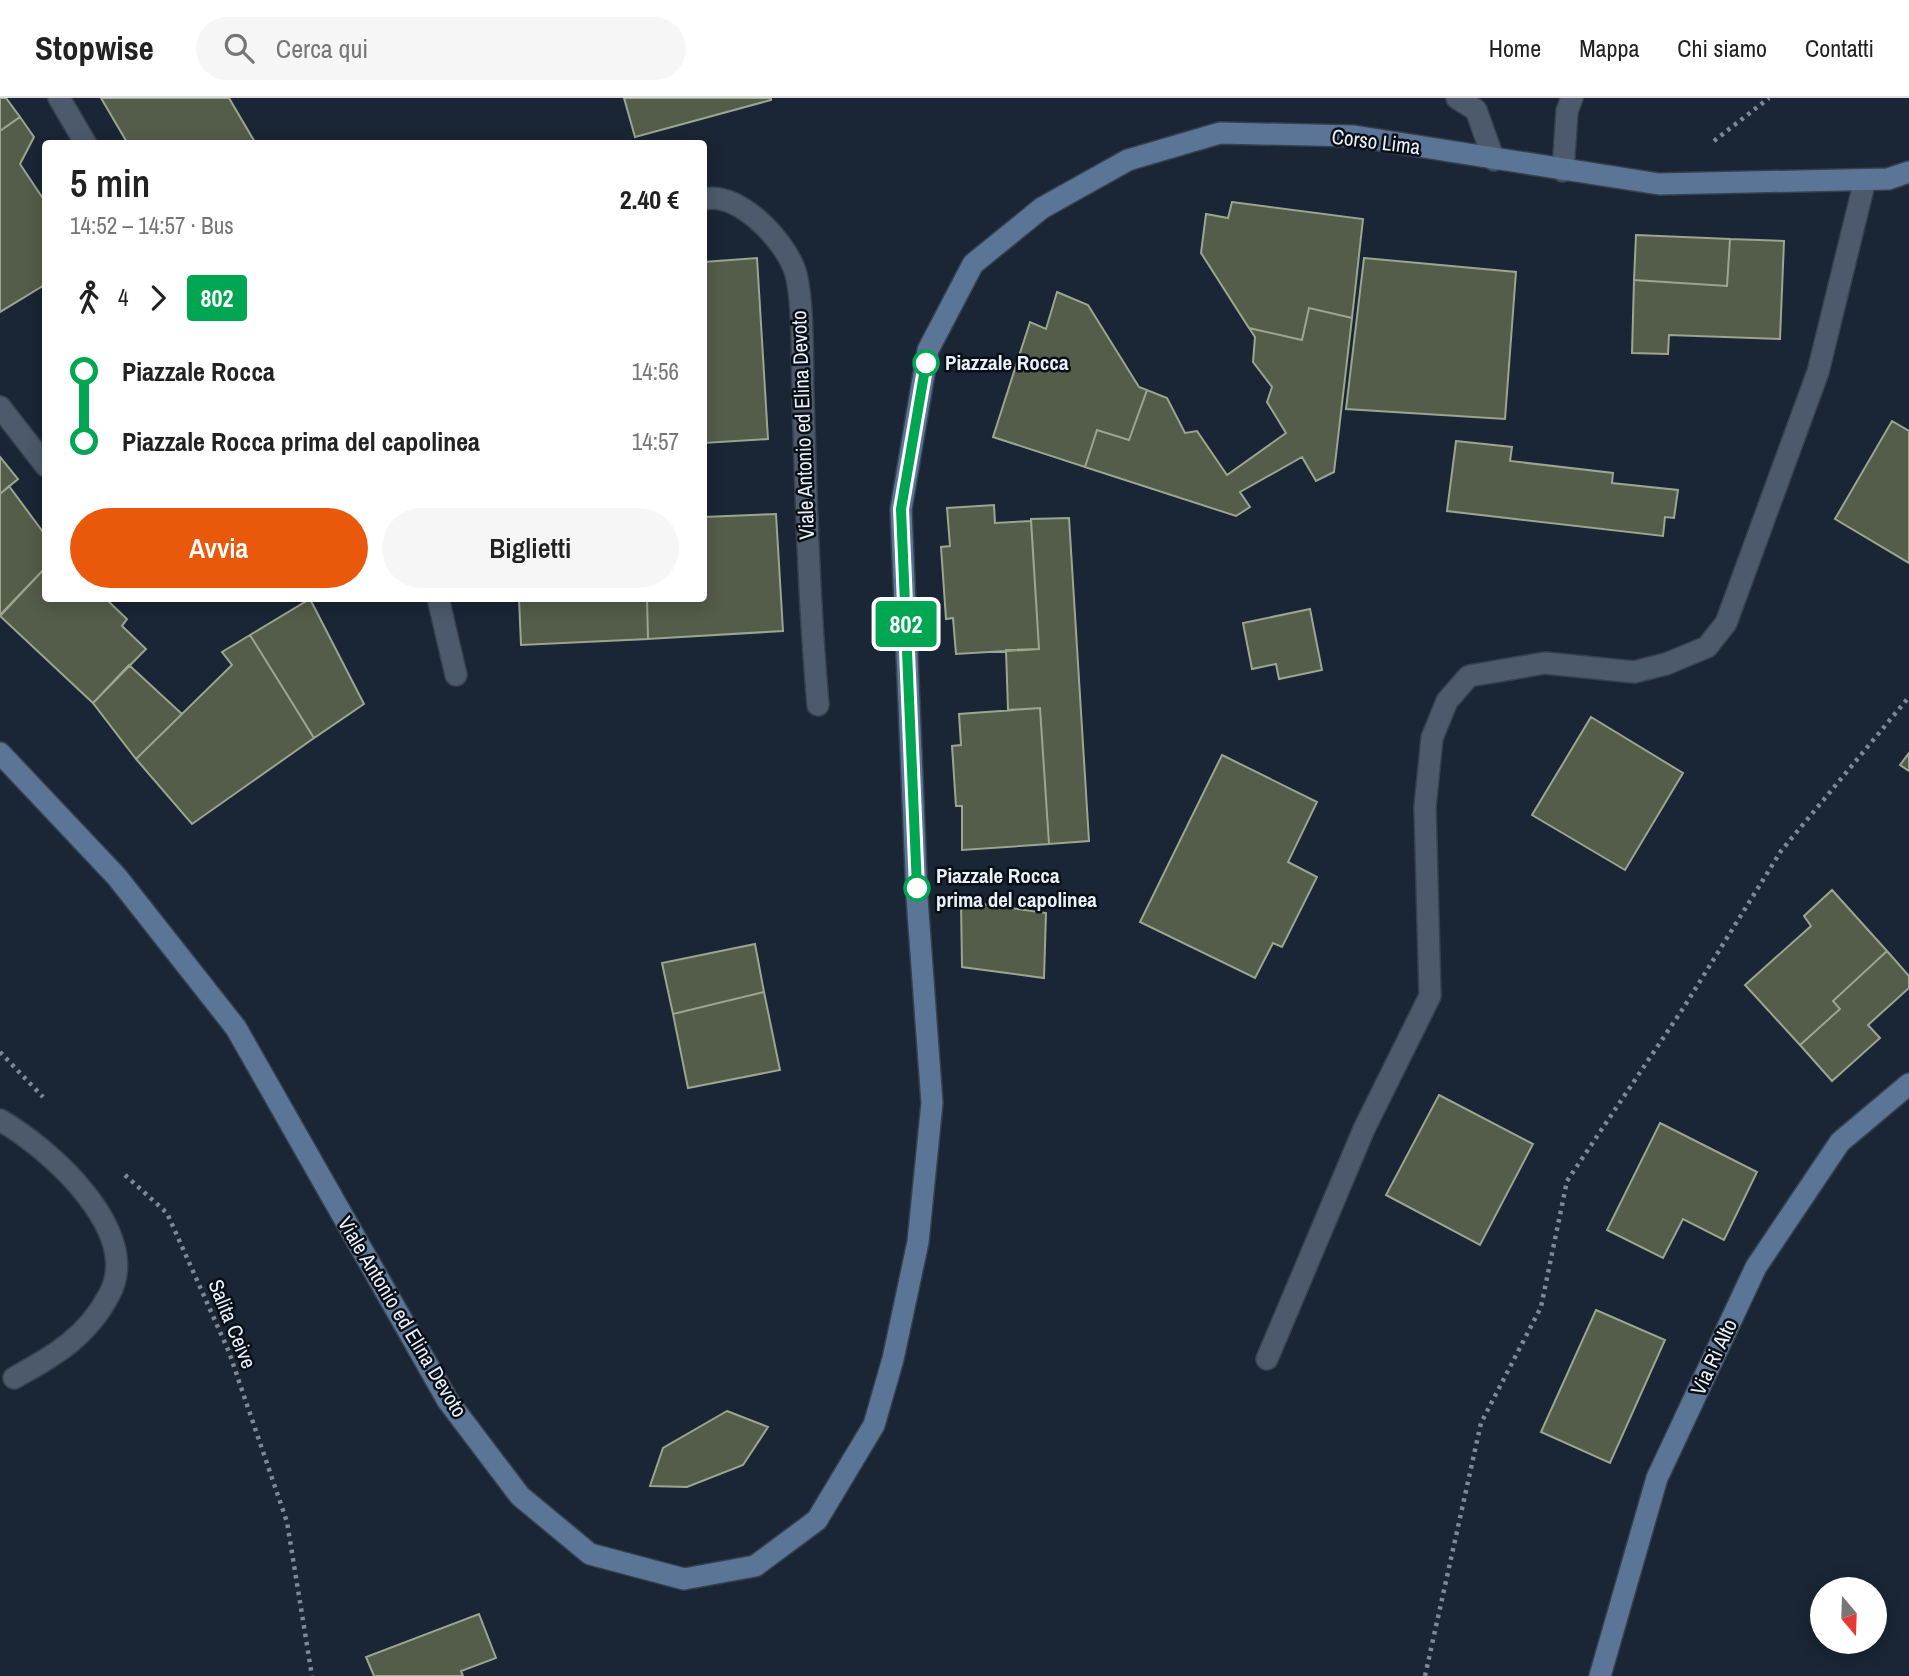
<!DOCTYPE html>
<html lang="it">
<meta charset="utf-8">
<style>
body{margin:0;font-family:"Archivo Narrow",sans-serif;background:#f6f6f6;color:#222;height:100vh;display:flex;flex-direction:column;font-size:26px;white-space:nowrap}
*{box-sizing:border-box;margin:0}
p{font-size:23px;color:#767676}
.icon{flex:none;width:38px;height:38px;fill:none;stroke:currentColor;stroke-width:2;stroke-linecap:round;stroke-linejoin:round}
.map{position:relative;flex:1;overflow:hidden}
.side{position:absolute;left:42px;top:42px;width:665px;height:462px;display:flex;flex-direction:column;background:#fff;border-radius:7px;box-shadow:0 4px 18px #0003}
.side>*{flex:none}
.badge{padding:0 14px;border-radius:5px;font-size:24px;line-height:46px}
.needle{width:46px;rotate:161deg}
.fabs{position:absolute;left:1810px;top:1479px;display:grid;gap:14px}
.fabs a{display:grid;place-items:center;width:77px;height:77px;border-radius:50%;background:#fff;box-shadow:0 4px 18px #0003;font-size:35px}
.map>.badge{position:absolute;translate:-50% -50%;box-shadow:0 0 0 4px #fff}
.legs{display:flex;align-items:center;gap:10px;height:77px;padding:0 28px;font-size:23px}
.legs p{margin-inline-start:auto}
.head{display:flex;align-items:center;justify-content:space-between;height:119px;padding:0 28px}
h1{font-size:38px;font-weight:600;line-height:52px}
.button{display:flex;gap:14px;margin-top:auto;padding:14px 28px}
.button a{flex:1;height:80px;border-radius:42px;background:#ea580c;color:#fff;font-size:28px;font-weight:600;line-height:80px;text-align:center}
.button a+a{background:#f6f6f6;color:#222}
ul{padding:0 28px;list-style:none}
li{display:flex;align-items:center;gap:24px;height:70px;font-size:26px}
li i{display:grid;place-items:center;width:10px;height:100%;margin:0 9px;background:currentColor}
li i::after{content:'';width:18px;height:18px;margin:-9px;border:5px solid;border-radius:50%;background:#fff}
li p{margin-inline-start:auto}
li:first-child i{background:linear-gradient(#0000 50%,currentColor 0)}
li:last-child i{background:linear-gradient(currentColor 50%,#0000 0)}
header{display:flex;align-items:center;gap:42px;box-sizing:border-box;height:98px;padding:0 35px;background:#fff;border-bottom:2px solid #e0e0e0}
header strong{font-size:33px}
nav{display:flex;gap:38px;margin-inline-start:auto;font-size:24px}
.search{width:490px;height:63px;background:#f6f6f6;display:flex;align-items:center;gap:18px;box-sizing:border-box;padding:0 24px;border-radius:38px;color:#767676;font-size:26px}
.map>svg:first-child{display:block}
</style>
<header>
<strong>Stopwise</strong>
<div class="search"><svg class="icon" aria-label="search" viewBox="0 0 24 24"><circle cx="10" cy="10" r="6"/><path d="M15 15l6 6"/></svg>Cerca qui</div>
<nav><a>Home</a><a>Mappa</a><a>Chi siamo</a><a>Contatti</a></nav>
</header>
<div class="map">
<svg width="1909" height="1578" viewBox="0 0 1909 1578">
<rect width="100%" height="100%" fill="#1a2635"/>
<!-- building -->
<path fill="#545d49" stroke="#9ba590" stroke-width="2" d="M 0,0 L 6,0 L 20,19 L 0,33 Z
M 101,0 L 229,0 L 256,46 L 128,46 Z
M 624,0 L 771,0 L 771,2 L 635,39 Z
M 20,19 L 34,39 L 20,66 L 46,105 L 46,186 L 0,214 L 0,33 Z
M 1232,104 L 1363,121 L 1352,220 L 1309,210 L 1302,242 L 1249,230 L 1201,155 L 1206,116 L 1228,120 Z
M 1636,137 L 1730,141 L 1727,188 L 1634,182 Z
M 1730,141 L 1784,143 L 1780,241 L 1669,237 L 1668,256 L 1632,255 L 1634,182 L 1727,188 Z
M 757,160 L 768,341 L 704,345 L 704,164 Z
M 1364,160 L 1516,174 L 1505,321 L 1346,311 Z
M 1057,194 L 1088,207 L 1139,289 L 1147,292 L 1129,342 L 1097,332 L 1085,369 L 993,339 L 1030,224 L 1046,231 Z
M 1309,210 L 1352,220 L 1334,374 L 1316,383 L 1302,359 L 1240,394 L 1250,409 L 1236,418 L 1085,369 L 1097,332 L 1129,342 L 1147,292 L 1167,300 L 1185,335 L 1197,333 L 1227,377 L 1286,335 L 1267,304 L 1272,289 L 1253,264 L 1255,239 L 1249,230 L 1302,242 Z
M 1892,323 L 1909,333 L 1909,465 L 1835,421 Z
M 1456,343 L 1512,349 L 1510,363 L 1613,375 L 1612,385 L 1678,392 L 1674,420 L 1665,419 L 1663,438 L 1447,413 Z
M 0,359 L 18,381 L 0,396 Z
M 9,388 L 46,438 L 46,469 L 0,517 L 0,396 Z
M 994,407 L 995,425 L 1031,423 L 1039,551 L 956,556 L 953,520 L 946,521 L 941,449 L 950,448 L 947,410 Z
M 776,416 L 783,533 L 648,541 L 647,500 L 704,500 L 704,419 Z
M 1069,420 L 1089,743 L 1049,746 L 1040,610 L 1008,612 L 1006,552 L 1039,551 L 1031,421 Z
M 46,469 L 46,500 L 105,500 L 127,521 L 122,528 L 146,551 L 93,605 L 0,518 Z
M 519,500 L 647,500 L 648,541 L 521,547 Z
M 310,501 L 364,606 L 314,640 L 250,537 Z
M 1310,511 L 1322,572 L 1279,581 L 1276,566 L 1252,571 L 1243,525 Z
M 250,537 L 314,640 L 192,726 L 136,661 L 232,567 L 222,554 Z
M 129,567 L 182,616 L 136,661 L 93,605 Z
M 1040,610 L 1049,746 L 962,752 L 962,708 L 956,708 L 952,648 L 961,647 L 959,616 Z
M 1591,619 L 1683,675 L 1625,772 L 1532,717 Z
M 1909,655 L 1909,673 L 1900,667 Z
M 1222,657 L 1317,704 L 1288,764 L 1317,779 L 1282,849 L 1273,845 L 1255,880 L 1140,824 Z
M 1832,792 L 1887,853 L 1833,903 L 1840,911 L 1800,947 L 1745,887 L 1811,828 L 1804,818 Z
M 961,803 L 1046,815 L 1044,880 L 962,869 Z
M 755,846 L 764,894 L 673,916 L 662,865 Z
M 1887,853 L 1909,878 L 1909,890 L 1868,927 L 1880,940 L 1832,983 L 1800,947 L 1840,911 L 1833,903 Z
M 764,894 L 780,972 L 688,990 L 673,916 Z
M 1439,997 L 1533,1046 L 1480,1147 L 1386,1097 Z
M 1660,1025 L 1757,1074 L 1724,1142 L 1683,1121 L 1663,1160 L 1607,1132 Z
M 1596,1212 L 1665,1242 L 1610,1365 L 1541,1334 Z
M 727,1313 L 768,1329 L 743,1367 L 687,1389 L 650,1388 L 663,1350 Z
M 479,1516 L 496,1560 L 461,1573 L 463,1578 L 374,1578 L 366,1559 Z"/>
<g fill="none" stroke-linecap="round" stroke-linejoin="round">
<!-- lane casing -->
<g stroke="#37404d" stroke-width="24">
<path id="lane" d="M 59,0 L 86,46
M 704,101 C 739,94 782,140 794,170 C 804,196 802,268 803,298 C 806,401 809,504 818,607
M 438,500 L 456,577
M 0,1022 C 49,1050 144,1134 109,1197 C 87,1239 54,1258 14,1280"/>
</g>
<!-- street casing -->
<g stroke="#37404d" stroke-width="24">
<path id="street" d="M 1457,0 L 1476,12 L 1494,62
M 1563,73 L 1567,13 L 1572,0
M 0,309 L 46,368
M 1267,1261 L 1364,1031 L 1430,898 L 1425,709 L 1432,640 L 1447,603 L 1469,578 L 1545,565 L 1634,574 L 1666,566 L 1707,549 L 1726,525 L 1818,274 L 1865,82"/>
</g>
<!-- secondary casing -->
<g stroke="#37404d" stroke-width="24">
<path id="secondary" d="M 0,655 L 117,779 L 236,930 L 448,1303 L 520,1398 L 590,1456 L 684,1481 L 755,1468 L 817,1422 L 874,1327 L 893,1261 L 918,1144 L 932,1005 L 917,800 L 901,411 L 928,252 L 973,166 L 1042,110 L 1128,62 L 1220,35 L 1354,38 L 1659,86 L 1888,81 L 1909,74
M 1600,1578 L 1657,1380 L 1756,1169 L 1840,1044 L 1909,986"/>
</g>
<!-- path -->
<path stroke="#7f8996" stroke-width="4.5" stroke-dasharray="3.5 5" stroke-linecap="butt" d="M 1714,43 L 1769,0
M 0,954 L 43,999
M 125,1077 L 167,1115 L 229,1254 L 287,1424 L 312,1578
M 1425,1578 L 1481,1325 L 1541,1209 L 1567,1083 L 1684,909 L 1781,753 L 1909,599"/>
<!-- lane -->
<use href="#lane" stroke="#4c5a6b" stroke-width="21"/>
<!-- street -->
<use href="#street" stroke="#4c5a6b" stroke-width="21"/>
<!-- secondary -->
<use href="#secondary" stroke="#5a7596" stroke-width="21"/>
</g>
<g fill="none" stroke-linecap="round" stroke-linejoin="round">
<!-- line-1 casing -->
<g stroke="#fff" stroke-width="16">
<path id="line-1" d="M 917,790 L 901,411 L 926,265"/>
</g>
<!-- line-1 -->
<use href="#line-1" stroke="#00a651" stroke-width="10"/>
</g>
<!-- markers -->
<g fill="#fff" stroke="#00a651" stroke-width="3.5">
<circle cx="926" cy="265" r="12"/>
<circle cx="917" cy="790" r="12"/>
</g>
<g text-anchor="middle" stroke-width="5" stroke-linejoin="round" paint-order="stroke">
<!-- street labels -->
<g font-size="21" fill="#e8f0fb" stroke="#0a0f15">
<text transform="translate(1376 44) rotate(7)" y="7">Corso Lima</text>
<text transform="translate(803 327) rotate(-92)" y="7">Viale Antonio ed Elina Devoto</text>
<text transform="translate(402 1219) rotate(59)" y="7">Viale Antonio ed Elina Devoto</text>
<text transform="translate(232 1226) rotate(68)" y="7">Salita Ceive</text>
<text transform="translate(1714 1259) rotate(-65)" y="7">Via Ri Alto</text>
</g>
<!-- stop labels -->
<g font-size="21" font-weight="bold" fill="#e8f0fb" stroke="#0a0f15" text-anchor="start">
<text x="945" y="272">Piazzale Rocca</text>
<text x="936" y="785">Piazzale Rocca<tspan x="936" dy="24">prima del capolinea</tspan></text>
</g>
</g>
</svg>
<div class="fabs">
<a><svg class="needle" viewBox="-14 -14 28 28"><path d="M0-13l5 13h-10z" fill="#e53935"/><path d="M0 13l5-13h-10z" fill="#767676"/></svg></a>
</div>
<b class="badge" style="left:906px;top:526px;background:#00a651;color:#fff">802</b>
<section class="side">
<div class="head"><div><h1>5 min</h1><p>14:52 – 14:57 · Bus</p></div><b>2.40 €</b></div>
<div class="legs"><svg class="icon" aria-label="walk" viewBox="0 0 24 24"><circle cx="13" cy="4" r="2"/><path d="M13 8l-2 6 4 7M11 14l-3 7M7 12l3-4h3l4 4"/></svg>4<svg class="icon" aria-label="forward" viewBox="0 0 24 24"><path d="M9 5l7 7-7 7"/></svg><b class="badge" style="background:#00a651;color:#fff">802</b></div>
<ul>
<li><i style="color:#00a651"></i><b>Piazzale Rocca</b><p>14:56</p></li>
<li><i style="color:#00a651"></i><b>Piazzale Rocca prima del capolinea</b><p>14:57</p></li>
</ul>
<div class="button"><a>Avvia</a><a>Biglietti</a></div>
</section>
</div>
